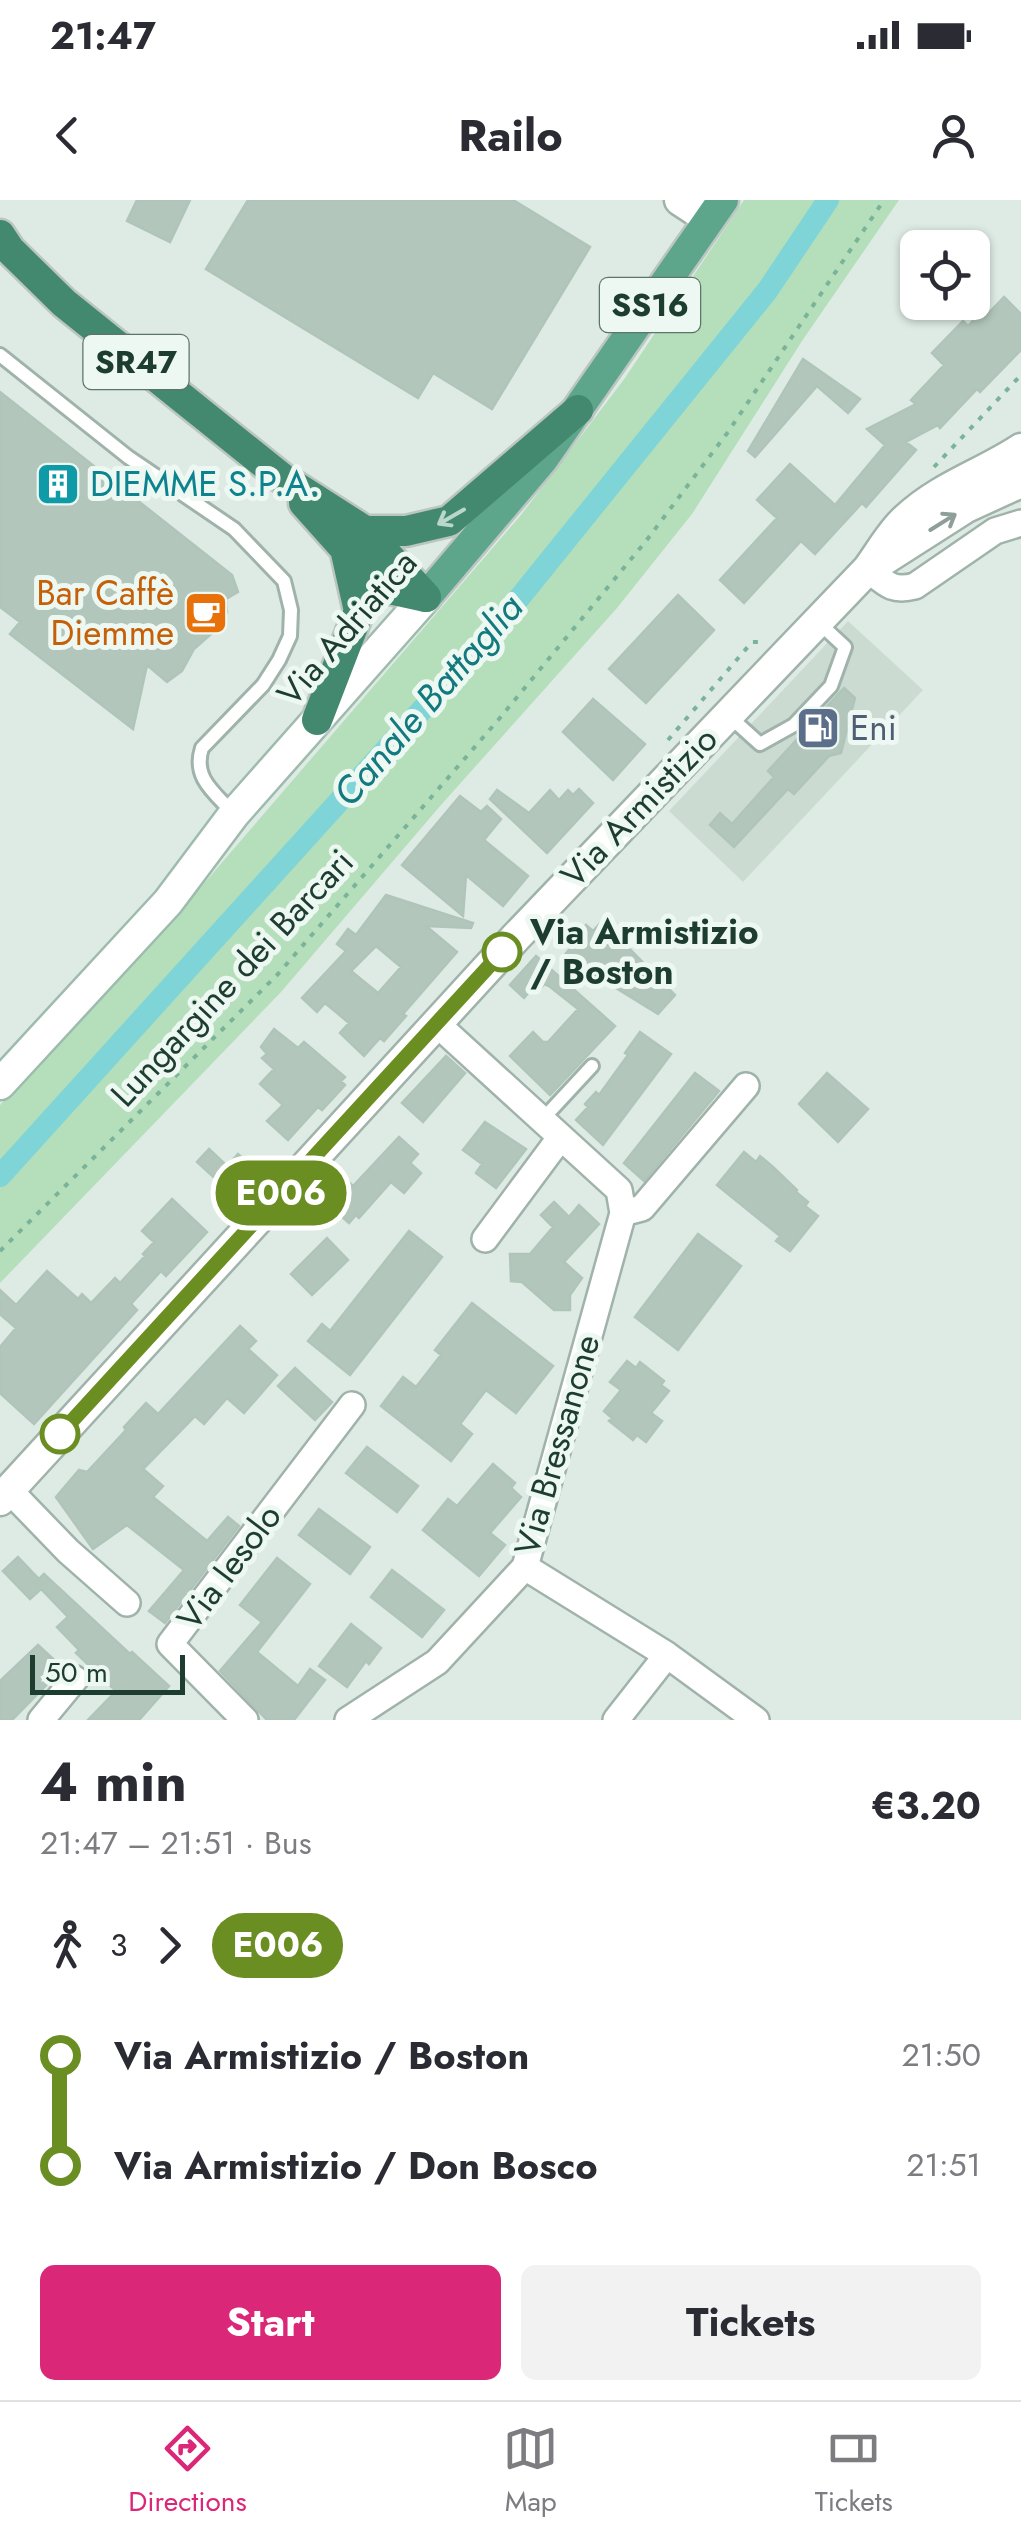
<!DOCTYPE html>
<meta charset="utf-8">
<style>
body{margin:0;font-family:Jost,sans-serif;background:#f2f2f3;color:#2b2b33;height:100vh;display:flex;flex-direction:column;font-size:38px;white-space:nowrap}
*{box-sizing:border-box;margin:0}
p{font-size:32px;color:#7c7c81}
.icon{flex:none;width:55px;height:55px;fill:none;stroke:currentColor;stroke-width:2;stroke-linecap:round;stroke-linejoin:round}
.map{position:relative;height:1520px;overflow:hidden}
.side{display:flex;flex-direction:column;background:#fff;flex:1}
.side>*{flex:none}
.badge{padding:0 20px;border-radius:32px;font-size:35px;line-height:65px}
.fabs{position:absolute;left:900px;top:30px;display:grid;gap:20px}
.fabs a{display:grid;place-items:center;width:90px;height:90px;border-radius:15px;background:#fff;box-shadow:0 2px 8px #0004;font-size:50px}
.scale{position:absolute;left:30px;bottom:25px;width:155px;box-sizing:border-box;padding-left:10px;border:5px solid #1d3d30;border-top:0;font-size:28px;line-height:35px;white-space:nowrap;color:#1d3d30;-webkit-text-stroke:8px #eef8f2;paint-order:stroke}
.map>.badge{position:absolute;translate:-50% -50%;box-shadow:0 0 0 5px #fff}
.legs{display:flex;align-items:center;gap:15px;height:110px;padding:0 40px;font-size:32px}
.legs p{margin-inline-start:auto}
.overview{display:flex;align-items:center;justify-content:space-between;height:170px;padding:0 40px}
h1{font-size:55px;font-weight:700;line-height:75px}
.primary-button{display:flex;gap:20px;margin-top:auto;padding:20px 40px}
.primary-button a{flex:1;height:115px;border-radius:15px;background:#db2777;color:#fff;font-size:40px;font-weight:700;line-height:115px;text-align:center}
.primary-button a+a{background:#f2f2f3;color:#2b2b33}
ul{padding:0 40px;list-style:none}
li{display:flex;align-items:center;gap:35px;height:110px;font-size:38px}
li i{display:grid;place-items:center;width:15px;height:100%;margin:0 12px;background:currentColor}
li i::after{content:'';width:25px;height:25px;margin:-12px;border:8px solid;border-radius:50%;background:#fff}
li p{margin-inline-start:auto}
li:first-child i{background:linear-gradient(#0000 50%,currentColor 0)}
li:last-child i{background:linear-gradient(currentColor 50%,#0000 0)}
.status{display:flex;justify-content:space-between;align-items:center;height:70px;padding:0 50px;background:#fff;direction:ltr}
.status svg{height:28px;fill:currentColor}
header{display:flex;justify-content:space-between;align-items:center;height:130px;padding:0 40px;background:#fff;font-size:45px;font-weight:700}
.dock{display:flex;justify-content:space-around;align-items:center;height:140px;border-top:2px solid #e1e1e2;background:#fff;font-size:28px;color:#7c7c81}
.dock a{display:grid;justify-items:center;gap:5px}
.dock .selected{color:#db2777}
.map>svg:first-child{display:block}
</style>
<div class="status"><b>21:47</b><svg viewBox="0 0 49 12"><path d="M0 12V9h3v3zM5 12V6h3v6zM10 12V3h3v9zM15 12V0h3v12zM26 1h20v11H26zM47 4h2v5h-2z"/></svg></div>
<header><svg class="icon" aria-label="back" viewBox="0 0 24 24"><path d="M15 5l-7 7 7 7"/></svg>Railo<svg class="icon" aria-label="person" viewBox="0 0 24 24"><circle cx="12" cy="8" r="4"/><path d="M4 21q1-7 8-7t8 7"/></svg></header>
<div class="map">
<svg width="1021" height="1520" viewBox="0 0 1021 1520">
<rect width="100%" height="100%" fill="#deebe4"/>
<!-- built -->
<path fill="#ccdbd2" d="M 848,421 L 923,490 L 743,682 L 669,611 Z"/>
<!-- green -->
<path fill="#b4dfba" d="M 744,0 L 899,0 L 802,141 L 692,314 L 617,408 L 441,605 L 281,792 L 0,1083 L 0,905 L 182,709 L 521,315 L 625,178 Z"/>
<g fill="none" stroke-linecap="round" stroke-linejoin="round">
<!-- canal -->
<path stroke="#7fd4d7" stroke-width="22" d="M 0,976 L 487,438 L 767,91 L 828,0"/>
</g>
<!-- building -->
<path fill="#b3c6bc" stroke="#b0c5ba" stroke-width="2.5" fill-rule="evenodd" d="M 137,0 L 190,0 L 170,42 L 127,21 Z
M 248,0 L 513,0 L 590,47 L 492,209 L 433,173 L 418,198 L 206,69 Z
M 1004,97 L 1021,114 L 1021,150 L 980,192 L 977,189 L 940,228 L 938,225 L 906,242 L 916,250 L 866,307 L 862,303 L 815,354 L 801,341 L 744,403 L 720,380 L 777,318 L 757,300 L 790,264 L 835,305 L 885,245 L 867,229 L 916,204 L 911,200 L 944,165 L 932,153 L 963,121 L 968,126 L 980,113 L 984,118 Z
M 803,159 L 860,199 L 848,213 L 817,186 L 755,257 L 748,251 Z
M 0,192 L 232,375 L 238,392 L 226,399 L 227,412 L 218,428 L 194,449 L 182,471 L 167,482 L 147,465 L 133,529 L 10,434 L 20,422 L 0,407 Z
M 678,395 L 714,430 L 646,503 L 609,469 Z
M 844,488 L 855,498 L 841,553 L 829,556 L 794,594 L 788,589 L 734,647 L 710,625 L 720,613 L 732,624 L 774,577 L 768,571 Z
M 593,499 L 645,544 L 613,580 L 563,532 Z
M 579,589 L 593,603 L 547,653 L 490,599 L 497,590 L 529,613 L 550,590 L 559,600 L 568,590 L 573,595 Z
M 460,596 L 481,612 L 487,606 L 501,619 L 484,640 L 528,676 L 503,706 L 466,675 L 463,716 L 402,665 Z
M 386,695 L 473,723 L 471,728 L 426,726 L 457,752 L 403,814 L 406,816 L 384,841 L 380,838 L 364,856 L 340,833 L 349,823 L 325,803 L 317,812 L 302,798 L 346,751 L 337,744 L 348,729 L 356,735 ZM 376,746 L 401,767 L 378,793 L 351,771 Z
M 602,721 L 675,795 L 658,814 L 564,756 L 572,746 L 570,744 L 586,725 L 593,731 Z
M 536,756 L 615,826 L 550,895 L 510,856 L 533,832 L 543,842 L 548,842 L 578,809 L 549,786 L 544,784 L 541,788 L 536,784 L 524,798 L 510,785 Z
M 274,829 L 298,848 L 304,842 L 345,877 L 341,881 L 345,885 L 336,895 L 322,910 L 318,907 L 288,940 L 267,921 L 283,905 L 260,884 L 274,869 L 262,858 L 267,854 L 261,847 Z
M 640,832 L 671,854 L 603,945 L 576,920 L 588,907 L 585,904 L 596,892 L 599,895 L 628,855 L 625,853 Z
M 446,856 L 465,873 L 423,922 L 402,903 Z
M 695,873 L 719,891 L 644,981 L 624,963 Z
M 827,873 L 868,909 L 838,942 L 799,904 Z
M 485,922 L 526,949 L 496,988 L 476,973 L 482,964 L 463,950 Z
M 399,937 L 418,954 L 410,963 L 421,973 L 404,993 L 391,982 L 359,1018 L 356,1015 L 349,1023 L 323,1000 L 343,977 L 353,986 Z
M 209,949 L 227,966 L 238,954 L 258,972 L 242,990 L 227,976 L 220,983 L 197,962 Z
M 744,952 L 756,962 L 760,956 L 773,967 L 797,990 L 796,992 L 808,1002 L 805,1006 L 818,1016 L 790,1051 L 776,1041 L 780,1036 L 717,985 Z
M 172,999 L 207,1032 L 166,1076 L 161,1071 L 131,1104 L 137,1110 L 34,1224 L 0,1193 L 0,1147 L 16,1128 L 0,1114 L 0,1090 L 16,1105 L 47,1071 L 78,1099 L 82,1094 L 91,1103 L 115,1078 L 120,1083 L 145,1056 L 143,1054 L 154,1042 L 142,1031 Z
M 554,1002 L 569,1017 L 579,1005 L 599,1024 L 564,1062 L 582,1078 L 570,1095 L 570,1110 L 554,1110 L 522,1082 L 511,1081 L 510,1054 L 530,1054 L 553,1027 L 541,1015 Z
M 409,1031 L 442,1057 L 350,1175 L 308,1141 L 322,1124 L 330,1131 Z
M 698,1034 L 741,1066 L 678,1150 L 635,1117 Z
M 327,1038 L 348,1060 L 312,1095 L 291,1074 Z
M 472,1103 L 553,1166 L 516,1213 L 486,1190 L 460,1224 L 472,1234 L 451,1261 L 381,1206 L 403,1177 L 416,1187 L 441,1155 L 435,1150 Z
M 240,1126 L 256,1141 L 248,1149 L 277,1175 L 244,1213 L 227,1198 L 204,1224 L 195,1216 L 143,1269 L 163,1286 L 153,1297 L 207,1341 L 228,1317 L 239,1326 L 165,1423 L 149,1411 L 184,1370 L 127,1325 L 93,1349 L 56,1297 L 79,1270 L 87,1272 L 126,1230 L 124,1227 L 146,1203 L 158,1214 Z
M 627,1161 L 636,1168 L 640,1162 L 664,1181 L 661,1185 L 669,1191 L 651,1213 L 662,1221 L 646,1242 L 637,1235 L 633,1240 L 609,1221 L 612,1218 L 604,1211 L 621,1190 L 610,1182 Z
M 295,1168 L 332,1202 L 315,1220 L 278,1186 Z
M 367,1247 L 418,1286 L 397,1312 L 346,1273 Z
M 493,1264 L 515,1283 L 511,1288 L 521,1297 L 490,1333 L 505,1345 L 479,1376 L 423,1330 L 448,1299 L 457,1306 Z
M 319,1309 L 370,1347 L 350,1374 L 299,1335 Z
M 18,1357 L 39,1379 L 44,1374 L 130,1454 L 132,1452 L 169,1486 L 139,1520 L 88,1520 L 116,1491 L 76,1453 L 79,1450 L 57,1427 L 68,1417 L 41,1389 L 30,1399 L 3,1371 Z
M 277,1358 L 310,1384 L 257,1452 L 298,1486 L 310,1469 L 325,1480 L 294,1520 L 267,1520 L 220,1471 L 262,1422 L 240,1405 Z
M 392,1370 L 444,1410 L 422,1437 L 371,1397 Z
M 351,1424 L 381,1448 L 369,1464 L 366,1461 L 347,1487 L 319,1466 Z
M 38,1445 L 63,1468 L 12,1520 L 0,1520 L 0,1481 Z"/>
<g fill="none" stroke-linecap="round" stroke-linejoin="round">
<!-- service casing -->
<g stroke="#a0b3aa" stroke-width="18">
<path id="service" d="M 0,155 L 128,257 L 234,329 L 284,381 L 291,410 L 290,436 L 279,460 L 263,485 L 202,548 C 192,578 215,593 234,614
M 729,516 L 760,544 L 794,525 L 831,486 L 845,447 L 817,421
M 541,921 L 592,866"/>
</g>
<!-- minor casing -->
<g stroke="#a0b3aa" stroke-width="30">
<path id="minor" d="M 868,369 C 886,384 892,392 915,386 L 995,331 L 1021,323
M 623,1013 L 642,1008 L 746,886
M 485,1039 L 560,938
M 9,1290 L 68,1351 L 127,1403
M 525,1367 L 667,1455 L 756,1520
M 41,1520 L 75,1479
M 245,1520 L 170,1444 L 352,1205
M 348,1520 L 437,1462 L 525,1367 L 623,1013 L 619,990 L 437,824
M 616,1520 L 667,1455"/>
</g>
<!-- tertiary casing -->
<g stroke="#a0b3aa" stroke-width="35">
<path id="tertiary" d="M 680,0 L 709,19
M 883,360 L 966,307 L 1021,282
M 0,1300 L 516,737 L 868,369 C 880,353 891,332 906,319 C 940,287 983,274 1021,249"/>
</g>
<!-- secondary casing -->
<g stroke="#9ebbad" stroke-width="35">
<path id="secondary" d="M 0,884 L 168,702 L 234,614 L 426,397"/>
</g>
<!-- primary casing -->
<g stroke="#bbc5c1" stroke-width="35">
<path id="primary" d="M 426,397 L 543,259 L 723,0"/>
</g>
<!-- trunk casing -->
<g stroke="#bbc5c1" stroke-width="35">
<path id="trunk" d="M 0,35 L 10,50 L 64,103 L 282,278 L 365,331 L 426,397
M 304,303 L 371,378 L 394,390 L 426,397
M 365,331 L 406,331 L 449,321 L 578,210
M 317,520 L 359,411 L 346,353"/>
</g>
<!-- path -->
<path stroke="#7ab39a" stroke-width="4" stroke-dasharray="5 8" stroke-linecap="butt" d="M 934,267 L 1021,175
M 668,540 L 752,442 L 763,442
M 0,1051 L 278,774 L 499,519 L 646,341 L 728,232 L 884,0"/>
<!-- service -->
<use href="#service" stroke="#fff" stroke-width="12"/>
<!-- minor -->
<use href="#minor" stroke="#fff" stroke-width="25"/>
<!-- tertiary -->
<use href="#tertiary" stroke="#fff" stroke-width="30"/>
<!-- secondary -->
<use href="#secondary" stroke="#fff" stroke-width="30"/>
<!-- primary -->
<use href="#primary" stroke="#5da68b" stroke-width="30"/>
<!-- trunk -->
<use href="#trunk" stroke="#428970" stroke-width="30"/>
</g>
<!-- one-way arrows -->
<defs><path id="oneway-shaft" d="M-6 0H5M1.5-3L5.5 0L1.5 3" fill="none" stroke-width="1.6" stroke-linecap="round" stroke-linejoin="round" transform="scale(2.5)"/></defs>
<use stroke="#bad7cb" href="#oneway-shaft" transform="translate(451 317) rotate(150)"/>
<use stroke="#8e9e98" href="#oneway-shaft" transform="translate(943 322) rotate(-32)"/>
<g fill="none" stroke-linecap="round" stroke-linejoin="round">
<!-- line-1 casing -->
<g stroke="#fff" stroke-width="22">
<path id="line-1" d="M 60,1234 L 502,752"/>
</g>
<!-- line-1 -->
<use href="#line-1" stroke="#6b8e23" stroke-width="15"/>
</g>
<!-- icons -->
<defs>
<g id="building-square" transform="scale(2.25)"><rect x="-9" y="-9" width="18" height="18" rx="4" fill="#0f9aa8" stroke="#eef8f2"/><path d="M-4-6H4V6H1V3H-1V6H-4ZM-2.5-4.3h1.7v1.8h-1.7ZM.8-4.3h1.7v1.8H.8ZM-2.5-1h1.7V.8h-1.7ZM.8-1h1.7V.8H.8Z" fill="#fff"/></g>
<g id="cafe-square" transform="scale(2.25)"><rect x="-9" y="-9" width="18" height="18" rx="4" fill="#e8710a" stroke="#eef8f2"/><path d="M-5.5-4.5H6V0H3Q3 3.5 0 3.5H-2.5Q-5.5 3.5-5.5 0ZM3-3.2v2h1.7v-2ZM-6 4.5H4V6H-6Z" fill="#fff"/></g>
<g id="fuel-square" transform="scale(2.25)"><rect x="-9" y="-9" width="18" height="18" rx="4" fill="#5c6f8a" stroke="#eef8f2"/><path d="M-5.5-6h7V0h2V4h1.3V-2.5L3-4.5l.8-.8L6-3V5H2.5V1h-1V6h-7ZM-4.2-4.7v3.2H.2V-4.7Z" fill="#fff"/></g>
</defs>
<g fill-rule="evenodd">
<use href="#building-square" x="58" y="284"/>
<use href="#cafe-square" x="206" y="413"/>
<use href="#fuel-square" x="818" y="528"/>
</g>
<!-- markers -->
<g fill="#fff" stroke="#6b8e23" stroke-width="5">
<circle cx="502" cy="752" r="18"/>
<circle cx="60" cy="1234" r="18"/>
</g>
<g text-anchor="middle" stroke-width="10" stroke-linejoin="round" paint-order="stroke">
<!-- shield labels -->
<g fill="#eef8f2" stroke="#5c756a" stroke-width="2.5">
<rect x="600" y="78" width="100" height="54" rx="8"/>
<rect x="83.5" y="135" width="105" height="54" rx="8"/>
</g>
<g font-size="32" font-weight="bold" fill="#1d3d30">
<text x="650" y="116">SS16</text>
<text x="136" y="173">SR47</text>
</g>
<!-- culture labels -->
<g font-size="35" fill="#0d838f" stroke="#eef8f2" text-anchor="start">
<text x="90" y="296">DIEMME S.P.A.</text>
</g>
<!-- food labels -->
<g font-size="35" fill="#c56008" stroke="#eef8f2" text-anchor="end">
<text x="174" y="405">Bar Caffè<tspan x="174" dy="40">Diemme</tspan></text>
</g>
<!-- street labels -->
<g font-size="35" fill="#1d3d30" stroke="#eef8f2">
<text transform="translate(347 428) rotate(-49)" y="12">Via Adriatica</text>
<text transform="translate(639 607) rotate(-46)" y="12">Via Armistizio</text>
<text transform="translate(232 778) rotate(-47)" y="12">Lungargine dei Barcari</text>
<text transform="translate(557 1245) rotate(-74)" y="12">Via Bressanone</text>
<text transform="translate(229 1367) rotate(-53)" y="12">Via Iesolo</text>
</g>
<!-- service labels -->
<g font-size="35" fill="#4e5e75" stroke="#eef8f2" text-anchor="start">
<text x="850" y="540">Eni</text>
</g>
<!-- stop labels -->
<g font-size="35" font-weight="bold" fill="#1d3d30" stroke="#eef8f2" text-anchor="start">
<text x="530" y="744">Via Armistizio<tspan x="530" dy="40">/ Boston</tspan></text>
</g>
<!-- water labels -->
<g font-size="38" font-style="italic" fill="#12797e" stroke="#eef8f2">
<text transform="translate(428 500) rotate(-49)" y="13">Canale Battaglia</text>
</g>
</g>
</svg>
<div class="fabs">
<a><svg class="icon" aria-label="locate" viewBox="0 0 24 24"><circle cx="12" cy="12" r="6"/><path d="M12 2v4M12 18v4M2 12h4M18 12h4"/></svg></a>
</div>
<div class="scale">50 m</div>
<b class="badge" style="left:281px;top:993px;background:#6b8e23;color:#fff">E006</b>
</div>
<section class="side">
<div class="overview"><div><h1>4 min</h1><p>21:47 – 21:51 · Bus</p></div><b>€3.20</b></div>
<div class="legs"><svg class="icon" aria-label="walk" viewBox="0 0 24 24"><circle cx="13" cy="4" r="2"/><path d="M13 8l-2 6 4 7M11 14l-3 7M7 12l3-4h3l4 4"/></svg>3<svg class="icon" aria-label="forward" viewBox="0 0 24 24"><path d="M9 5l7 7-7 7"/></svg><b class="badge" style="background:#6b8e23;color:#fff">E006</b></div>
<ul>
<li><i style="color:#6b8e23"></i><b>Via Armistizio / Boston</b><p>21:50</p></li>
<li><i style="color:#6b8e23"></i><b>Via Armistizio / Don Bosco</b><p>21:51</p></li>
</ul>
<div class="primary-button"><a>Start</a><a>Tickets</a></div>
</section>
<nav class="dock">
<a class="selected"><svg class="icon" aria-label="directions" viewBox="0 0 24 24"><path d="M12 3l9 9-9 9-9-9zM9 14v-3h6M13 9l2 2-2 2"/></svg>Directions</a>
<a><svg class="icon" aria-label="map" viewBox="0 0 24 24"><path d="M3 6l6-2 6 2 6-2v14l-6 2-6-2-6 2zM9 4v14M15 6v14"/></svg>Map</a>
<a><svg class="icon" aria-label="tickets" viewBox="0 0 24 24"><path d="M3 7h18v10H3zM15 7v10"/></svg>Tickets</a>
</nav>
